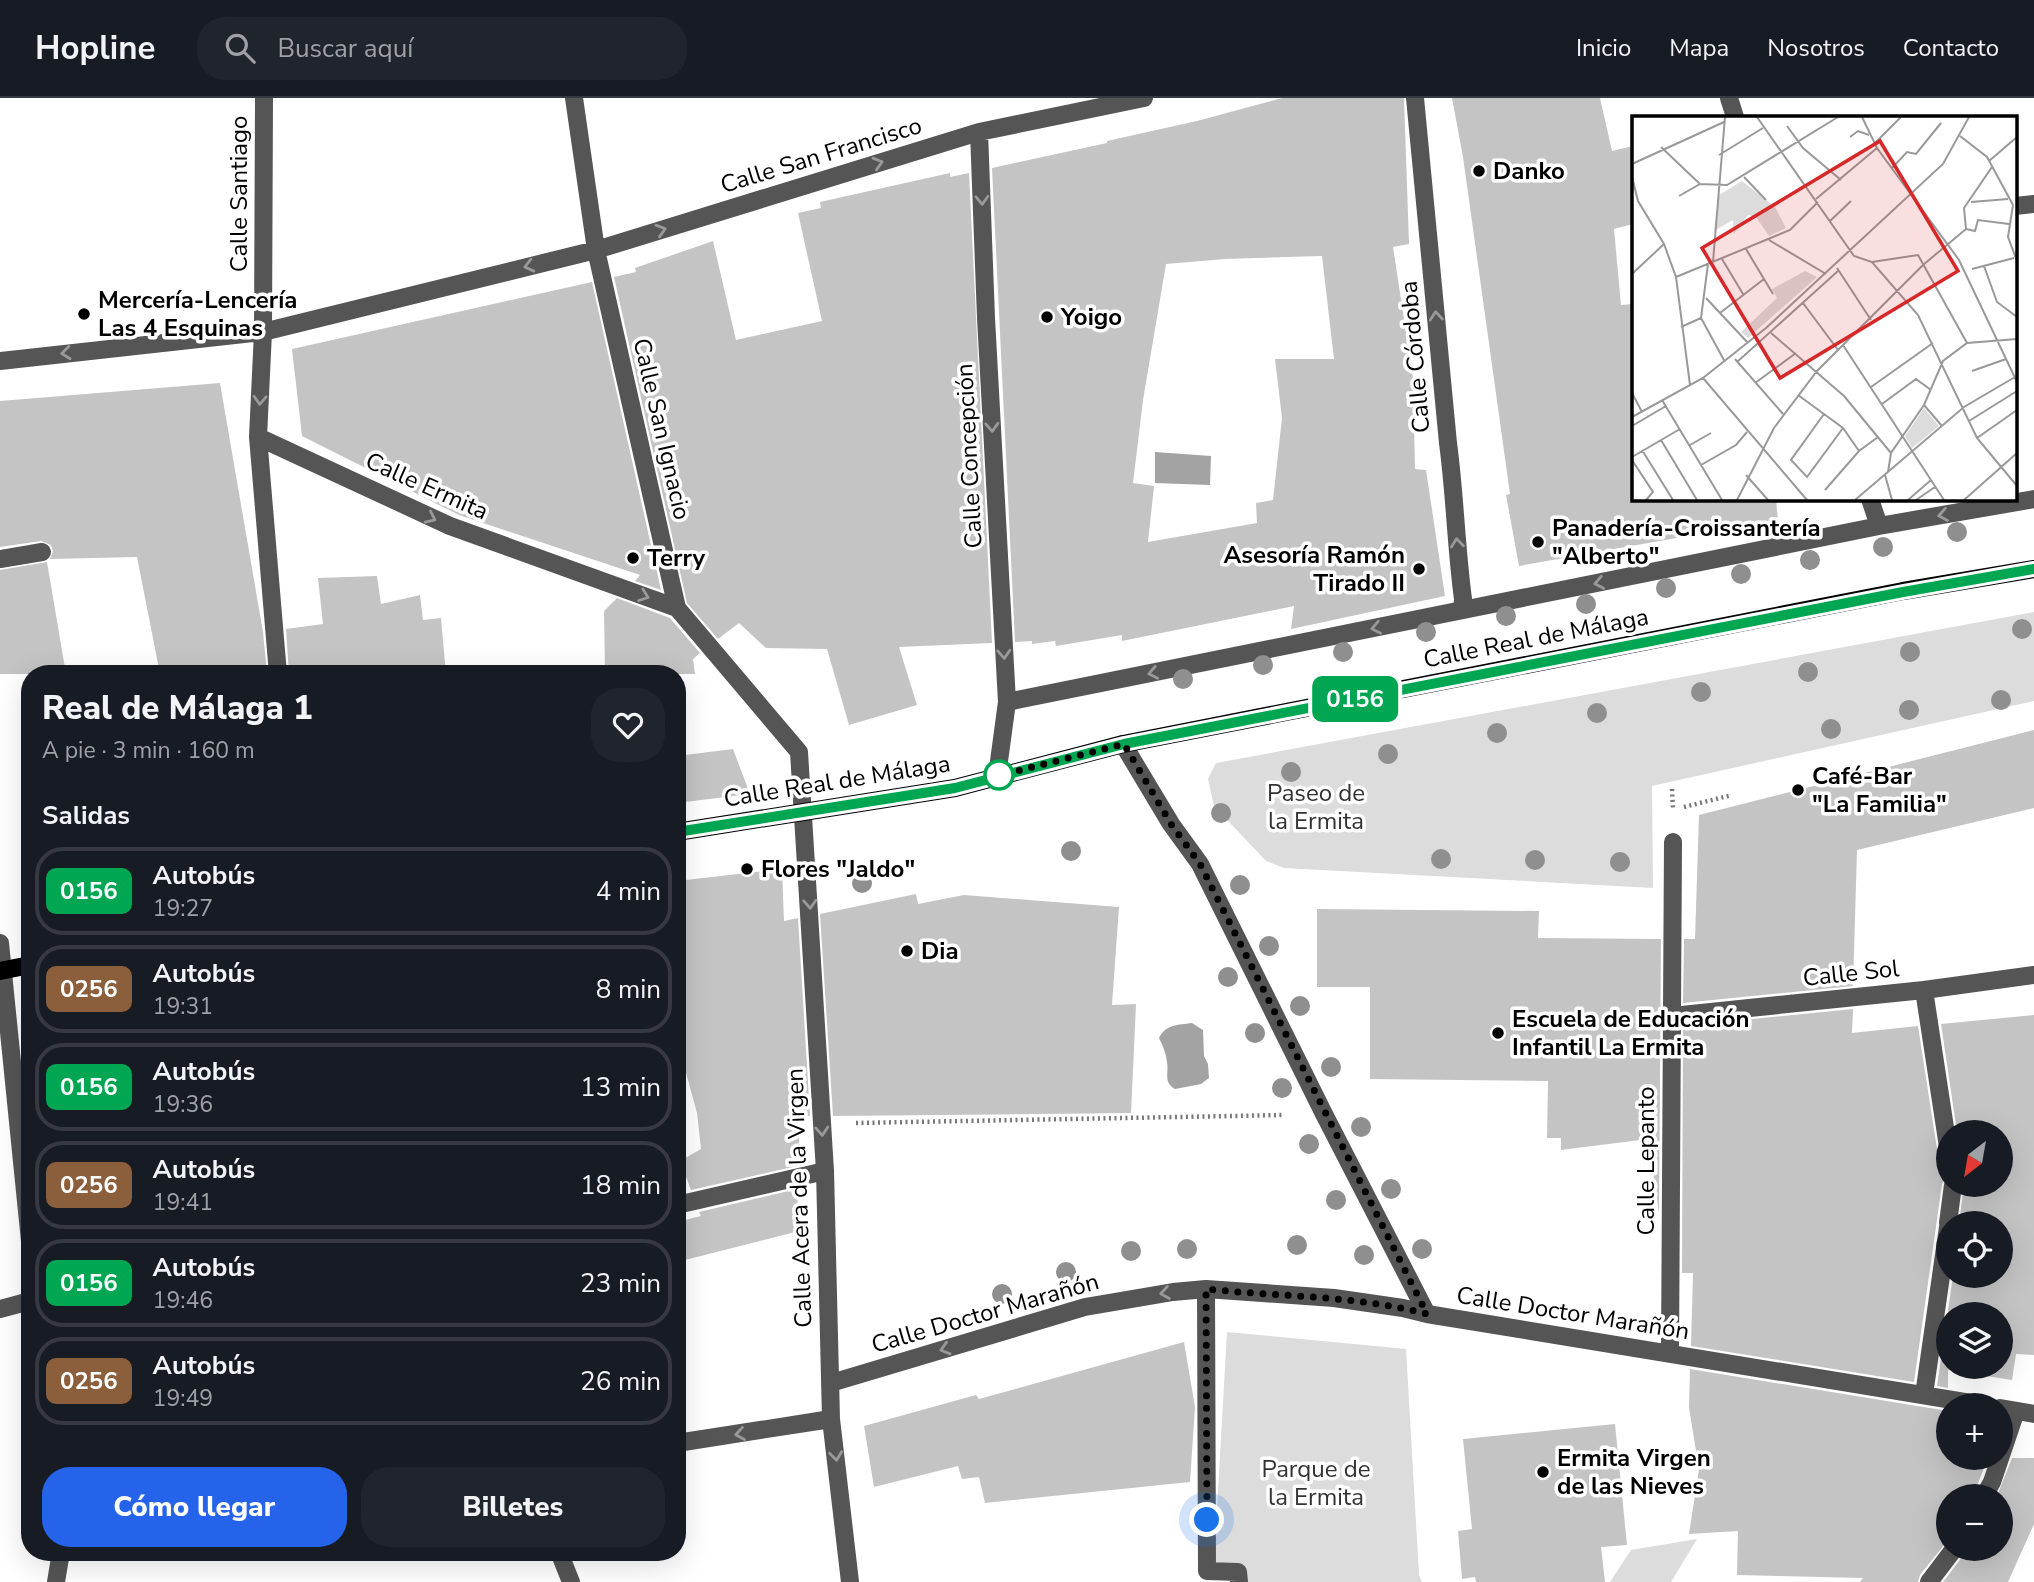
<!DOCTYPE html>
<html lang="es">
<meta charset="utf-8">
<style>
body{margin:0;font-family:"Nunito Sans",sans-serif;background:#20242c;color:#f1f3f6;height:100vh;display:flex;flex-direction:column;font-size:26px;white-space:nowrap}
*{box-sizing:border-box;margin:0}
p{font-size:23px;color:#9ea1a6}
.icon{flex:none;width:38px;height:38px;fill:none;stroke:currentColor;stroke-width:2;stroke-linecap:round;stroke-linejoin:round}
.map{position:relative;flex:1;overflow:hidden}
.sheet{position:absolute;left:21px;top:567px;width:665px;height:896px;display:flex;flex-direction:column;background:#171b24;border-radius:28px;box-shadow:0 7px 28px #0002}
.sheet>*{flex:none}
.badge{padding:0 14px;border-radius:10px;font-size:24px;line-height:46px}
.needle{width:46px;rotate:211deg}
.tools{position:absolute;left:1936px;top:1022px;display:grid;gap:14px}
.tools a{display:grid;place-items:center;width:77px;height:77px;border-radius:50%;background:#171b24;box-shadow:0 7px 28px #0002;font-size:35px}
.you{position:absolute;width:35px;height:35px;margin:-18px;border:5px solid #fff;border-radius:50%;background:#1a73e8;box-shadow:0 0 0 10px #1a73e833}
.map>.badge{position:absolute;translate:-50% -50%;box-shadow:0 0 0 4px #fff}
h2{padding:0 21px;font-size:26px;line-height:63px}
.round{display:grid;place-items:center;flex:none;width:74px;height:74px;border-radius:28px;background:#20242c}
.overview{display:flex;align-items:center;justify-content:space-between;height:119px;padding:0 21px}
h1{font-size:33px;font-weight:800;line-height:52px}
.cta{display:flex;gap:14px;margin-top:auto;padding:14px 21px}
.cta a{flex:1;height:80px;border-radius:28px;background:#2563eb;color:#fff;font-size:28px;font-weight:800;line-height:80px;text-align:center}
.cta a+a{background:#20242c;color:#f1f3f6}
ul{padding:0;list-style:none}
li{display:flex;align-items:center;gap:21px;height:88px;margin:0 14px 10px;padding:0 7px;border:4px solid #363941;border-radius:28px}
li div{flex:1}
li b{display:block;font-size:26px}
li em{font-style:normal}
li .badge{min-width:77px;font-weight:700;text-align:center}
header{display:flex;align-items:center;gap:42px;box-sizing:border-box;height:98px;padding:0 35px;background:#171b24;border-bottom:2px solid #363941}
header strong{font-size:33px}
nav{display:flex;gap:38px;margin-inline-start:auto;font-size:24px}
.search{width:490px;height:63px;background:#20242c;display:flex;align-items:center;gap:18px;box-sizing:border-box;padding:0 24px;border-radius:28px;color:#9ea1a6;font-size:26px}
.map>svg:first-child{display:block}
</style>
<header>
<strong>Hopline</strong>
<div class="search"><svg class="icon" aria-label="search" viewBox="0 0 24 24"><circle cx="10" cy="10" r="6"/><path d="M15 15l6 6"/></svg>Buscar aquí</div>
<nav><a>Inicio</a><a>Mapa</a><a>Nosotros</a><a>Contacto</a></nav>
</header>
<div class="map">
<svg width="2034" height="1484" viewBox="0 0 2034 1484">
<rect width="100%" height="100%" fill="#fff"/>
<!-- green -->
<path fill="#dcdcdc" d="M 2034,514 L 2034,603 L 1652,688 L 1653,790 L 1284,770 L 1266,763 L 1214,708 L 1208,681 L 1216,665 Z
M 1227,1234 L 1406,1251 L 1419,1477 L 1422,1484 L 1247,1484 L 1214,1464 Z
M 1697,1441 L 1671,1484 L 1610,1484 L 1631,1452 Z"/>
<!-- water -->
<path fill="#a3a3a3" d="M 1155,354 L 1211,358 L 1210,387 L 1155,385 Z
M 1192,925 L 1203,932 L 1204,958 L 1208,966 L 1209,980 L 1201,986 L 1175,991 C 1163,984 1169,976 1167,964 C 1166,955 1163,948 1159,940 C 1166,926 1178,927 1192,925 Z"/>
<!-- building -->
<path fill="#c4c4c4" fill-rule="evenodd" d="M 1282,0 L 1404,0 L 1409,146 L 1393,149 L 1413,280 L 1415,371 L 1426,372 L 1445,498 L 1291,531 L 1294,508 L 1122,543 L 1122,537 L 1056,548 L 1055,543 L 1032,546 L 1032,543 L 1015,544 L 992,70 L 1107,45 L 1107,43 L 1197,23 ZM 1322,158 L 1334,261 L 1275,261 L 1282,320 L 1273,402 L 1256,405 L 1257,425 L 1148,444 L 1154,388 L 1133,385 L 1143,302 L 1166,166 L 1225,161 Z
M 1452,0 L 1600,0 L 1612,53 L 1633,48 L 1633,126 L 1614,131 L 1621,207 L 1633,206 L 1633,401 L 1776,401 L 1778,422 L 1519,468 L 1506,397 L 1510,396 L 1463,59 Z
M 950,75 L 950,79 L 969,75 L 992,545 L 899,549 L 917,607 L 849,627 L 827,551 L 766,550 L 739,525 L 718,541 L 687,505 L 614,179 L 636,174 L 635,170 L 713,143 L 736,242 L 822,223 L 798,115 L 821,110 L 820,104 Z
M 592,184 L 661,492 L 635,483 L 640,477 L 459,417 L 302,338 L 292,251 Z
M 220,285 L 263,534 L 267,576 L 160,576 L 137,459 L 50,461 L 53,453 L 51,447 L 41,443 L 0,449 L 0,303 Z
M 47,464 L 66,576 L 0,576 L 0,472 Z
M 377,478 L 381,506 L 420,497 L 423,522 L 441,520 L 446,576 L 289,576 L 286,531 L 323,526 L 318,480 Z
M 617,500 L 670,520 L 700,555 L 693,561 L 695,576 L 605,576 L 604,513 Z
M 2034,632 L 2034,710 L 1857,752 L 1853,888 L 1683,905 L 1684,841 L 1695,841 L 1699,717 Z
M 733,651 L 750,696 L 677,705 L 677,658 Z
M 782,771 L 784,823 L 798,820 L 810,1018 L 799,1018 L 799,1054 L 796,1055 L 797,1068 L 691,1092 L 680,1063 L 701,1051 L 697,1015 L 682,960 L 677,925 L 677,783 Z
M 916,796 L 918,806 L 964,797 L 1119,809 L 1112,907 L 1136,906 L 1131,1015 L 833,1018 L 820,816 Z
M 1317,811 L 1539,813 L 1538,840 L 1661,841 L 1659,1115 L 1648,1041 L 1561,1052 L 1561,1040 L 1547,1040 L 1548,983 L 1370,981 L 1370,889 L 1317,889 Z
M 1853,911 L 1852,935 L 1918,928 L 1937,1051 L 1940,1057 L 1948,1060 L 1948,1077 L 1942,1086 L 1914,1284 L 1691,1248 L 1693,1175 L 1682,1175 L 1683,928 Z
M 2034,917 L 2034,1257 L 2016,1256 L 2012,1282 L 1948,1272 L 1948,1290 L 1937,1288 L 1953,1178 L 2000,1178 L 2000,1125 L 1959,1125 L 1964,1087 L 2000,1087 L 2000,1034 L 1957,1034 L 1941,926 ZM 1948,1216 L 2000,1216 L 2000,1269 L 1948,1269 Z
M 797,1091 L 799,1133 L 677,1164 L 677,1124 L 701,1118 L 699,1114 Z
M 1184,1244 L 1195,1309 L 1190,1384 L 985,1405 L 979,1379 L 962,1381 L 958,1368 L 874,1389 L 864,1328 L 976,1297 L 979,1301 Z
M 1690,1271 L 1948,1313 L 1948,1360 L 1988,1360 L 1973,1398 L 1948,1398 L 1948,1442 L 1920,1477 L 1918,1484 L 1860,1484 L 1863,1480 L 1737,1477 L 1738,1433 L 1689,1436 L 1699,1371 L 1689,1310 Z
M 1615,1326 L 1627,1447 L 1601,1449 L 1605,1484 L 1476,1484 L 1475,1479 L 1462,1481 L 1458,1433 L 1472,1431 L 1463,1341 Z
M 2012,1360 L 2034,1360 L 2034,1426 L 2008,1484 L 1943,1484 L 1963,1458 L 1965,1451 L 2000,1451 L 2000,1398 L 1997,1398 Z"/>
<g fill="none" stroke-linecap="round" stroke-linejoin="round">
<!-- path -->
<path stroke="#777" stroke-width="4.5" stroke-dasharray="2 3.5" stroke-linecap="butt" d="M 1672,691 L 1673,711
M 1684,709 L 1732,697
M 856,1025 L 1285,1017"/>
<!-- minor -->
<path stroke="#555" stroke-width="18" d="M 264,0 L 263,234 L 258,339 L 450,428 L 677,510
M 574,0 L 596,152 L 677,510 L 799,654 L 825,1073 L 831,1321 L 850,1484
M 1415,0 L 1448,345 C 1455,397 1456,449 1463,501 L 1462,512
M 1729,0 L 1735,19
M 979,34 L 986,220 L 1007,604 L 997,678
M 2015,108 L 2034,106
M 0,263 L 263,234 L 596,152 L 979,34 L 1144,0
M 258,339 L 278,576
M 1870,401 L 1879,428
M 0,461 L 42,454
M 1007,604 L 1879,428 L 2034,401
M 1123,646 L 1171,726 L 1200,766 L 1324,1016 L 1427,1216
M 0,845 L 30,1143
M 1924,892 L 1948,1049
M 1672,918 L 1924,892 L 2034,877
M 677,1107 L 825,1073
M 1948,1125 L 1953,1087
M 1206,1191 L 1207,1473 L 1238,1474 L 1239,1484
M 0,1211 L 30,1203
M 1670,1256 L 1673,744
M 831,1285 L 1085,1209 L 1173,1194 L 1206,1191 L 1334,1200 L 1403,1210 L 1427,1216 L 1983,1307
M 1924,1297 L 1948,1129
M 2000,1310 L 2034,1316
M 677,1345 L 831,1321
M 1984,1398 L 1992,1384 L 2016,1313
M 559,1454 L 571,1484
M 56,1484 L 61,1454
M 1929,1484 L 1954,1451"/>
<!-- major -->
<path stroke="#000" stroke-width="18" d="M 677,734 L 955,690 L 1123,646 L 1903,493 L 2034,471
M 0,873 L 30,867"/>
</g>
<!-- trees -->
<g fill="#8f8f8f">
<circle cx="1957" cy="434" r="10"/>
<circle cx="1883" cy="449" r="10"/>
<circle cx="1810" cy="462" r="10"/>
<circle cx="1741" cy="476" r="10"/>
<circle cx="1666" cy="490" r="10"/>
<circle cx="1586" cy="506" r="10"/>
<circle cx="1506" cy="518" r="10"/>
<circle cx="2022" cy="531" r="10"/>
<circle cx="1426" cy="534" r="10"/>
<circle cx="1343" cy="554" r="10"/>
<circle cx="1910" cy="554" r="10"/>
<circle cx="1263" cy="567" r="10"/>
<circle cx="1808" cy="574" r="10"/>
<circle cx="1183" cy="581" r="10"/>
<circle cx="1701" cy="594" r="10"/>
<circle cx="2001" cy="602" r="10"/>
<circle cx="1909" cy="612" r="10"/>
<circle cx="1597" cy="615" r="10"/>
<circle cx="1831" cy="631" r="10"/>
<circle cx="1497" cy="635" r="10"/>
<circle cx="1388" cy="656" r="10"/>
<circle cx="1291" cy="674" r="10"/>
<circle cx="1221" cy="715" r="10"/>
<circle cx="1071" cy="753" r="10"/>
<circle cx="1441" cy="761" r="10"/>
<circle cx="1535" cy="762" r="10"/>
<circle cx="1620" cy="764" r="10"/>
<circle cx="862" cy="785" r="10"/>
<circle cx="1240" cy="787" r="10"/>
<circle cx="1269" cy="848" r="10"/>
<circle cx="1228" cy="879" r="10"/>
<circle cx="1300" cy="908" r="10"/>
<circle cx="1255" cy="935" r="10"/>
<circle cx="1331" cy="969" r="10"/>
<circle cx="1282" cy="990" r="10"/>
<circle cx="1361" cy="1029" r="10"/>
<circle cx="1309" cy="1046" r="10"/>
<circle cx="1391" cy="1091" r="10"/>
<circle cx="1336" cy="1102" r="10"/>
<circle cx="1297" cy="1147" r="10"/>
<circle cx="1187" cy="1151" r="10"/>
<circle cx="1422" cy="1151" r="10"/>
<circle cx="1131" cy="1153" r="10"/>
<circle cx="1364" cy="1157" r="10"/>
<circle cx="1066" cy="1174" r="10"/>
<circle cx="1002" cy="1196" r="10"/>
</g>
<!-- one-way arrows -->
<defs><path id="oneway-chevron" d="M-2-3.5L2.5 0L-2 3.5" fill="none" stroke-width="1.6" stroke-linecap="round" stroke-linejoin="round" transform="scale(1.75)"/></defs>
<g stroke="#999">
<use href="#oneway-chevron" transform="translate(878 65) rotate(-17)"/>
<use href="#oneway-chevron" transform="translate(982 102) rotate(88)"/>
<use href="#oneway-chevron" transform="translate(661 132) rotate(-17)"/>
<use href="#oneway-chevron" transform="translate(529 168) rotate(166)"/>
<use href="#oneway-chevron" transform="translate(1436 218) rotate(-95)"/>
<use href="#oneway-chevron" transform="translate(66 255) rotate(174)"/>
<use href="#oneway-chevron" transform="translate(260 302) rotate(92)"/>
<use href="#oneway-chevron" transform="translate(992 329) rotate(87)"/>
<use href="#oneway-chevron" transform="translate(1943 417) rotate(170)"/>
<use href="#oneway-chevron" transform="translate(431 420) rotate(25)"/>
<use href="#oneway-chevron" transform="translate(1457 445) rotate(-96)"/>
<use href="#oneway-chevron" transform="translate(1599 485) rotate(169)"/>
<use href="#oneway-chevron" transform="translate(644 498) rotate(20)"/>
<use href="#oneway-chevron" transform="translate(1376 530) rotate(169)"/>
<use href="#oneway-chevron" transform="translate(1004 556) rotate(87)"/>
<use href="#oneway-chevron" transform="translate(1153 575) rotate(169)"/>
<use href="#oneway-chevron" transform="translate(810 806) rotate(87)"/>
<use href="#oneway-chevron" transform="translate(822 1033) rotate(86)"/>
<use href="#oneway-chevron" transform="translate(1165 1195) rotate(171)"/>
<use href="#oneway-chevron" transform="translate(945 1251) rotate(163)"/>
<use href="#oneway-chevron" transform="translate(740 1336) rotate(171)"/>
<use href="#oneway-chevron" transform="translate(836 1358) rotate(83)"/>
</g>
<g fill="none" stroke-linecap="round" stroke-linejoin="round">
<!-- line casing -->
<g stroke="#fff" stroke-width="16">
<path id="line" d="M 677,734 L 955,690 L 1124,646 L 1903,494 L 2034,471"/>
</g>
<!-- line -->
<use href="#line" stroke="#00a651" stroke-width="10"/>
<!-- walk -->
<path stroke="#000" stroke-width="7" stroke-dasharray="0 12.6" d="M 999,677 L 997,678 L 1124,646 L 1171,726 L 1200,766 L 1427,1216 C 1355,1197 1280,1199 1206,1191 L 1207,1422"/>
</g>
<!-- markers -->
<g fill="#000" stroke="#fff" stroke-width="2.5">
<circle cx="1479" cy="73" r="7"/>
<circle cx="84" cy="216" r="7"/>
<circle cx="1047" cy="219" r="7"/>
<circle cx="1538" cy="444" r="7"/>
<circle cx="633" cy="460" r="7"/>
<circle cx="1419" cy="471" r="7"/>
<circle cx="1798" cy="692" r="7"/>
<circle cx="747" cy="771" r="7"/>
<circle cx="907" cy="853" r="7"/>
<circle cx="1498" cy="935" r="7"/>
<circle cx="1543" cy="1374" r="7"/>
</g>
<circle fill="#fff" stroke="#00a651" stroke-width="3.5" cx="999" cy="677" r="14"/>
<g text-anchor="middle" stroke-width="7" stroke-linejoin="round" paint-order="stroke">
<!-- street labels -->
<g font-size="24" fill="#000" stroke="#fff">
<text transform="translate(821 57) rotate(-17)" y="8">Calle San Francisco</text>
<text transform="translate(239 96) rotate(-90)" y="8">Calle Santiago</text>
<text transform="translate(1415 259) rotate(-95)" y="8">Calle Córdoba</text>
<text transform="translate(662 331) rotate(77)" y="8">Calle San Ignacio</text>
<text transform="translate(969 358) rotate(-93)" y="8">Calle Concepción</text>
<text transform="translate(427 388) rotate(24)" y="8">Calle Ermita</text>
<text transform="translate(1536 540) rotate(-11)" y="8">Calle Real de Málaga</text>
<text transform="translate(837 683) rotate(-9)" y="8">Calle Real de Málaga</text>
<text transform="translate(1851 875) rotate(-6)" y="8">Calle Sol</text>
<text transform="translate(1646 1063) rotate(-90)" y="8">Calle Lepanto</text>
<text transform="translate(799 1100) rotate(-92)" y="8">Calle Acera de la Virgen</text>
<text transform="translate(985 1215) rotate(-16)" y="8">Calle Doctor Marañón</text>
<text transform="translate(1573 1215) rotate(9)" y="8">Calle Doctor Marañón</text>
</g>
<!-- poi labels -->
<g font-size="24" font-weight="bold" fill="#000" stroke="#fff" text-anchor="start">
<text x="1493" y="81">Danko</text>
<text x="98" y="210">Mercería-Lencería<tspan x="98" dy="28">Las 4 Esquinas</tspan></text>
<text x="1061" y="227">Yoigo</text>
<text x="1552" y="438">Panadería-Croissantería<tspan x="1552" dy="28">"Alberto"</tspan></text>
<text x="1405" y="465" text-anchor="end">Asesoría Ramón<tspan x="1405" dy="28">Tirado II</tspan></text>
<text x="647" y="468">Terry</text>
<text x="1812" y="686">Café-Bar<tspan x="1812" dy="28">"La Familia"</tspan></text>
<text x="761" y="779">Flores "Jaldo"</text>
<text x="921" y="861">Dia</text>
<text x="1512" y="929">Escuela de Educación<tspan x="1512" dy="28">Infantil La Ermita</tspan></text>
<text x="1557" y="1368">Ermita Virgen<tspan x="1557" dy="28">de las Nieves</tspan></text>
</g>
<!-- park labels -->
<g font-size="24" fill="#333" stroke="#fff">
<text x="1316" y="703">Paseo de<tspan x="1316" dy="28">la Ermita</tspan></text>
<text x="1316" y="1379">Parque de<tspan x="1316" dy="28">la Ermita</tspan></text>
</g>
</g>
<!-- overview -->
<g transform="translate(1632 18)">
<rect width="385" height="385" fill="#fff"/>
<path d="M 110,65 L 143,91 L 154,112 L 137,120 L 124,101 L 116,99 L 102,118 L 101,104 L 82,115 L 87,79 ZM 173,155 L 185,161 L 116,222 L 109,216 L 145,182 L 140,173 ZM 292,292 L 307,310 L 280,332 L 273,320 Z" fill="#dcdcdc"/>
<path fill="none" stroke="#999" stroke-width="2" d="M 125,1 L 222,140 L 240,146 L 286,199 L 345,322 L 385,370M 230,1 L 245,32 L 327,144 L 385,266M 155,10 L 171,32 L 209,64M 328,20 L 355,41 L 381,89M 218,21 L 226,15 L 237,19M 243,27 L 269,1M 29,31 L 68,68 L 95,69 L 206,1M 87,39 L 131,12M 357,45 L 385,21M 0,48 L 92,6M 260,52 L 275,36 L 284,38 L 309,7M 0,61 L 6,85 L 32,128 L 44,161 L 58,269M 112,61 L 134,84M 47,80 L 68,68M 184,83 L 245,32M 339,86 L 376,83M 381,89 L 376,121 L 385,145M 198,105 L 219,85M 334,113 L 343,115 L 346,104 L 377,108M 137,124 L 194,158M 114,133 L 141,178M 90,143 L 111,178M 81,146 L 93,1M 240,146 L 286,139 L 335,227M 352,150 L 365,186 L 385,201M 205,152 L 239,204M 340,153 L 382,142M 0,158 L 32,128M 44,161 L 158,114 L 186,86M 74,182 L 116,227M 171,187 L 206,234M 88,197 L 132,163M 69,202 L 93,246M 49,211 L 69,202 L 76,148M 139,217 L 212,280 L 259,337M 211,229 L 312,384M 103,243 L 151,298M 105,246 L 206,155M 340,255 L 374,243M 71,262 L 175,384M 123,267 L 164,237M 239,271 L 301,227M 0,277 L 10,296M 166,279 L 211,312 L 227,335M 30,284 L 90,384M 250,288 L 284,263 L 299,274M 292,289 L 310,310M 192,298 L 159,344 L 175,361 L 211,312M 0,301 L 71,262 L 134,212 L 311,48 L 337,1M 337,305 L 385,275M 0,310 L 34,290M 345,322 L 385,294M 29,324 L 65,384M 58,329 L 79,317M 10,334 L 41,384M 0,341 L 48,313M 0,344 L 21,376 L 14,384M 69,349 L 104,329 L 115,316M 256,356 L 259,337 L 292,289 L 311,245 L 335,227 L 385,223M 114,359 L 136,384M 253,359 L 260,384M 193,374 L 227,335 L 246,321M 105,384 L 142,312 L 185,255 L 291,149 L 334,113 L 332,92 L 360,51M 223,384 L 332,291 L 383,261M 276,384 L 299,364M 284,384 L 303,371M 332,384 L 385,337"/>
<path fill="#d62828" fill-opacity="0.15" stroke="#d62828" stroke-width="3.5" d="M 248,25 L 326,155 L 148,262 L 70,132 Z"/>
<rect width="385" height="385" fill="none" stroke="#000" stroke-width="3.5"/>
</g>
</svg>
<div class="tools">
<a><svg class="needle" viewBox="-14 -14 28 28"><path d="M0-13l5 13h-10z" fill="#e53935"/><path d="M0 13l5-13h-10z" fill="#9ea1a6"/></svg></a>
<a><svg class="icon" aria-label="locate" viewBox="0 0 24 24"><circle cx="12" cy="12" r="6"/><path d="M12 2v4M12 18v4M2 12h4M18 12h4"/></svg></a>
<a><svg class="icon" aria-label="layers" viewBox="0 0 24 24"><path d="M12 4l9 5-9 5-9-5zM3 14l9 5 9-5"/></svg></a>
<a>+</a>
<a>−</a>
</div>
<div class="you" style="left:1207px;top:1422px"></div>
<b class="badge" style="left:1355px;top:601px;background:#00a651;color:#fff">0156</b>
<section class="sheet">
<div class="overview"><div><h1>Real de Málaga 1</h1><p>A pie · 3 min · 160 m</p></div><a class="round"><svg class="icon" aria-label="heart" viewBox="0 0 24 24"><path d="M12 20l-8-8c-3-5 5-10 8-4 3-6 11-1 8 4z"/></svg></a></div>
<h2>Salidas</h2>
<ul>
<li><span class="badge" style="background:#00a651;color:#fff">0156</span><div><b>Autobús</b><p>19:27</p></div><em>4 min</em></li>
<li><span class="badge" style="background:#8b5e3c;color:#fff">0256</span><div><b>Autobús</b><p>19:31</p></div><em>8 min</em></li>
<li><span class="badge" style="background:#00a651;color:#fff">0156</span><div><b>Autobús</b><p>19:36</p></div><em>13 min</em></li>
<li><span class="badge" style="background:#8b5e3c;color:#fff">0256</span><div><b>Autobús</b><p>19:41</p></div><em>18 min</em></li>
<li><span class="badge" style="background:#00a651;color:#fff">0156</span><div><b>Autobús</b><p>19:46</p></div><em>23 min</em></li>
<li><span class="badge" style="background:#8b5e3c;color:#fff">0256</span><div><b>Autobús</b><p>19:49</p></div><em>26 min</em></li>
</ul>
<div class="cta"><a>Cómo llegar</a><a>Billetes</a></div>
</section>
</div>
